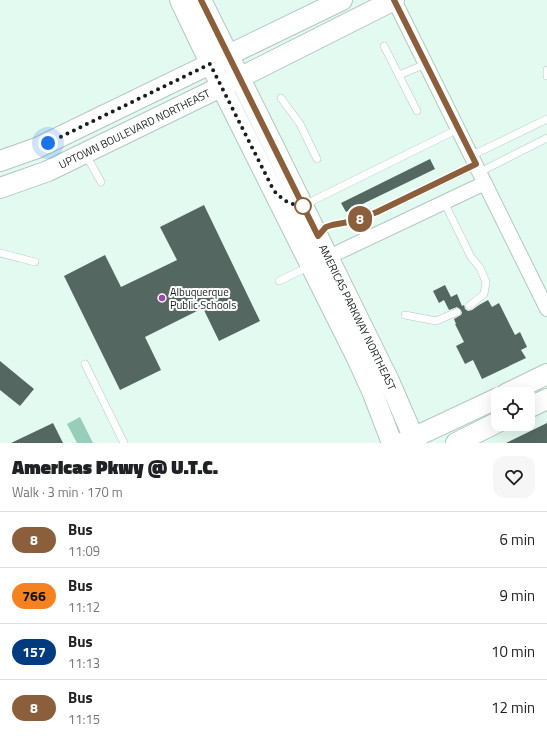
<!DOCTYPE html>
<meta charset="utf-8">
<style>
body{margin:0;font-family:"Titillium Web",sans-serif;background:#f6f6f6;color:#202124;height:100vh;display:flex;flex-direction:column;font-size:15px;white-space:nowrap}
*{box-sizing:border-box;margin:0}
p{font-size:13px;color:#757577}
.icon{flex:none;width:22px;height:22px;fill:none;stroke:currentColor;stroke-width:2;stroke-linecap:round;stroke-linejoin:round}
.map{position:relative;height:443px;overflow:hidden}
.sheet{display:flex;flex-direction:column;background:#fff;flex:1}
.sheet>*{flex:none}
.badge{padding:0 8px;border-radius:13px;font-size:14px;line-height:26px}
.buttons{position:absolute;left:491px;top:387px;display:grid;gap:8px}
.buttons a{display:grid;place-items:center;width:44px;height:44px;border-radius:8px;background:#fff;box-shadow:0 4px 16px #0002;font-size:20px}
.you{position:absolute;width:20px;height:20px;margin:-10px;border:3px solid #fff;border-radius:50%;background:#1a73e8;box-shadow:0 0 0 6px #1a73e833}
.map>.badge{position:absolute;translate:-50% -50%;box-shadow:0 0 0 2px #fff}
.round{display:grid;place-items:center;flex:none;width:42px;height:42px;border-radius:12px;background:#f6f6f6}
.head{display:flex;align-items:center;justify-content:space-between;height:68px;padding:0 12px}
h1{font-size:19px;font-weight:800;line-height:30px}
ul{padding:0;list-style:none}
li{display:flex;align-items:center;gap:12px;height:56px;padding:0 12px;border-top:1px solid #e0e0e0}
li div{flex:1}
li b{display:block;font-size:15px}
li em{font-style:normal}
li .badge{min-width:44px;font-weight:700;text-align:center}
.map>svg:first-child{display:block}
</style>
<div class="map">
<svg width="547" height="443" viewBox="0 0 547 443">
<rect width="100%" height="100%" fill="#e3faf1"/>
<!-- water -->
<path fill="#97cdb9" d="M 80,417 L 93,443 L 77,443 L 67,424 Z"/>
<!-- building -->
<path fill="#546861" d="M 430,159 L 435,169 L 346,212 L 341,203 Z
M 204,205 L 260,321 L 219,341 L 203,308 L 145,337 L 161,370 L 120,390 L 64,276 L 105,255 L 121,287 L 177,260 L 160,227 Z
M 445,285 L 451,297 L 457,294 L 462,306 L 464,305 L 465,309 L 468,311 L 472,310 L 479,305 L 488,300 L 492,307 L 499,303 L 515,335 L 520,332 L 527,347 L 521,350 L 526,358 L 482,379 L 473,360 L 465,364 L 456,346 L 464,342 L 455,324 L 456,324 L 454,319 L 461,315 L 462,313 L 461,310 L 457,307 L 449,310 L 444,300 L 439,303 L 433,291 Z
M 0,361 L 34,389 L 20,406 L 0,390 Z
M 53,423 L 63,443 L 11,443 Z
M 547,423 L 547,443 L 506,443 Z"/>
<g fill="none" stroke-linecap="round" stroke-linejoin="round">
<!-- lane casing -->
<g stroke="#b2c8bf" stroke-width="8">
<path id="lane" d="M 384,46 L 417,111
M 547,70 L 547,76
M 399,75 L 426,64
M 281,98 L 300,124 L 317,159
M 86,155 L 101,182
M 471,156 L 547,119
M 480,172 L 547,138
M 444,202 L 471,257 L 480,268 L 486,282 L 484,294 L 469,306
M 304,205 L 458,129
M 319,235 L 326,227 L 332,225 L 354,221 L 377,212 L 476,165
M 0,253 L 35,262
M 279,281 L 310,266
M 405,315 L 436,321 L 457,312
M 85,364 L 124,443"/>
</g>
<!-- street casing -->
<g stroke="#b2c8bf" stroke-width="16">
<path id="street" d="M 394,0 L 547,309
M 320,261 L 485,183"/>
</g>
<!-- secondary casing -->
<g stroke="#b2c8bf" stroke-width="22">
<g id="secondary">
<path d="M 180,0 L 221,86 L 357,358 L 372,391 L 392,443"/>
<path id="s1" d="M 201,0 L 273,145 L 389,381 L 416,443"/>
<path d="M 0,161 L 37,148 L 342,0"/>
<path id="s2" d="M 0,188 L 48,171 L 239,78 L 394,0"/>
<path d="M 506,394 L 547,374"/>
<path d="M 528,408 L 547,399"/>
<path d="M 402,443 L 498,398"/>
<path d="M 456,443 L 498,422"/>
</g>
</g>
<!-- lane -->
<use href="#lane" stroke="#fff" stroke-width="7"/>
<!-- street -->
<use href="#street" stroke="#fff" stroke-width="14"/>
<!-- secondary -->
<use href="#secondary" stroke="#fff" stroke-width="20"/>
</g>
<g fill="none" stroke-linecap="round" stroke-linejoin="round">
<!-- line casing -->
<g stroke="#fff" stroke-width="9">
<path id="line" d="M 201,0 L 318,236 L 326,227 L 332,225 L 354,221 L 377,212 L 476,164 L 394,0"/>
</g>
<!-- line -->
<use href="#line" stroke="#8b5e3c" stroke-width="6"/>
<!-- walk -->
<path stroke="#171f1c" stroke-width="4" stroke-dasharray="0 7.2" d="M 48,143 L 210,64 L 274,191 C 284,200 288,205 302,205 L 303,206"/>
</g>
<!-- markers -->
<circle fill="#fff" stroke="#8b5e3c" stroke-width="2" cx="303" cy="206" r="8"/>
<circle fill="#a047b3" stroke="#fff" stroke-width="1.5" cx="162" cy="298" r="4"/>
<g text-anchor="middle" stroke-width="4" stroke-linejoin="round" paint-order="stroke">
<!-- street labels -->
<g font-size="11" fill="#171f1c" stroke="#fff">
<text dy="4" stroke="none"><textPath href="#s2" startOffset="147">UPTOWN BOULEVARD NORTHEAST</textPath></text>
<text dy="4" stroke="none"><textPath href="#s1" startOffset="354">AMERICAS PARKWAY NORTHEAST</textPath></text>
</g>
<!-- poi labels -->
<g font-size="11" fill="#171f1c" stroke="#fff" text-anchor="start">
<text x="170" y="296">Albuquerque<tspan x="170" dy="13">Public Schools</tspan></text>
</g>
</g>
</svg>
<div class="buttons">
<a><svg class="icon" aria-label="locate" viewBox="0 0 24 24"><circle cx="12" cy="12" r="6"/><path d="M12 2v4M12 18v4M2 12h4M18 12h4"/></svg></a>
</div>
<div class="you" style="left:48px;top:143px"></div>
<b class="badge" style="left:360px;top:219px;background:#8b5e3c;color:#fff">8</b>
</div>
<section class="sheet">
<div class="head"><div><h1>Americas Pkwy @ U.T.C.</h1><p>Walk · 3 min · 170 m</p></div><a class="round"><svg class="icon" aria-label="heart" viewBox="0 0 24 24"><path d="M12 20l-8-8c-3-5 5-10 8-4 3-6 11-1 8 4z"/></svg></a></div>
<ul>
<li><span class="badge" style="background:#8b5e3c;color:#fff">8</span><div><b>Bus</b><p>11:09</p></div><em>6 min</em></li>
<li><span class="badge" style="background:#f58220;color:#111">766</span><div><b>Bus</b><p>11:12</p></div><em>9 min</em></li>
<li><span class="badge" style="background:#003b80;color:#fff">157</span><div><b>Bus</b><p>11:13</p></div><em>10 min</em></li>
<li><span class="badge" style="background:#8b5e3c;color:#fff">8</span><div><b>Bus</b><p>11:15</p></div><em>12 min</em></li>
</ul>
</section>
